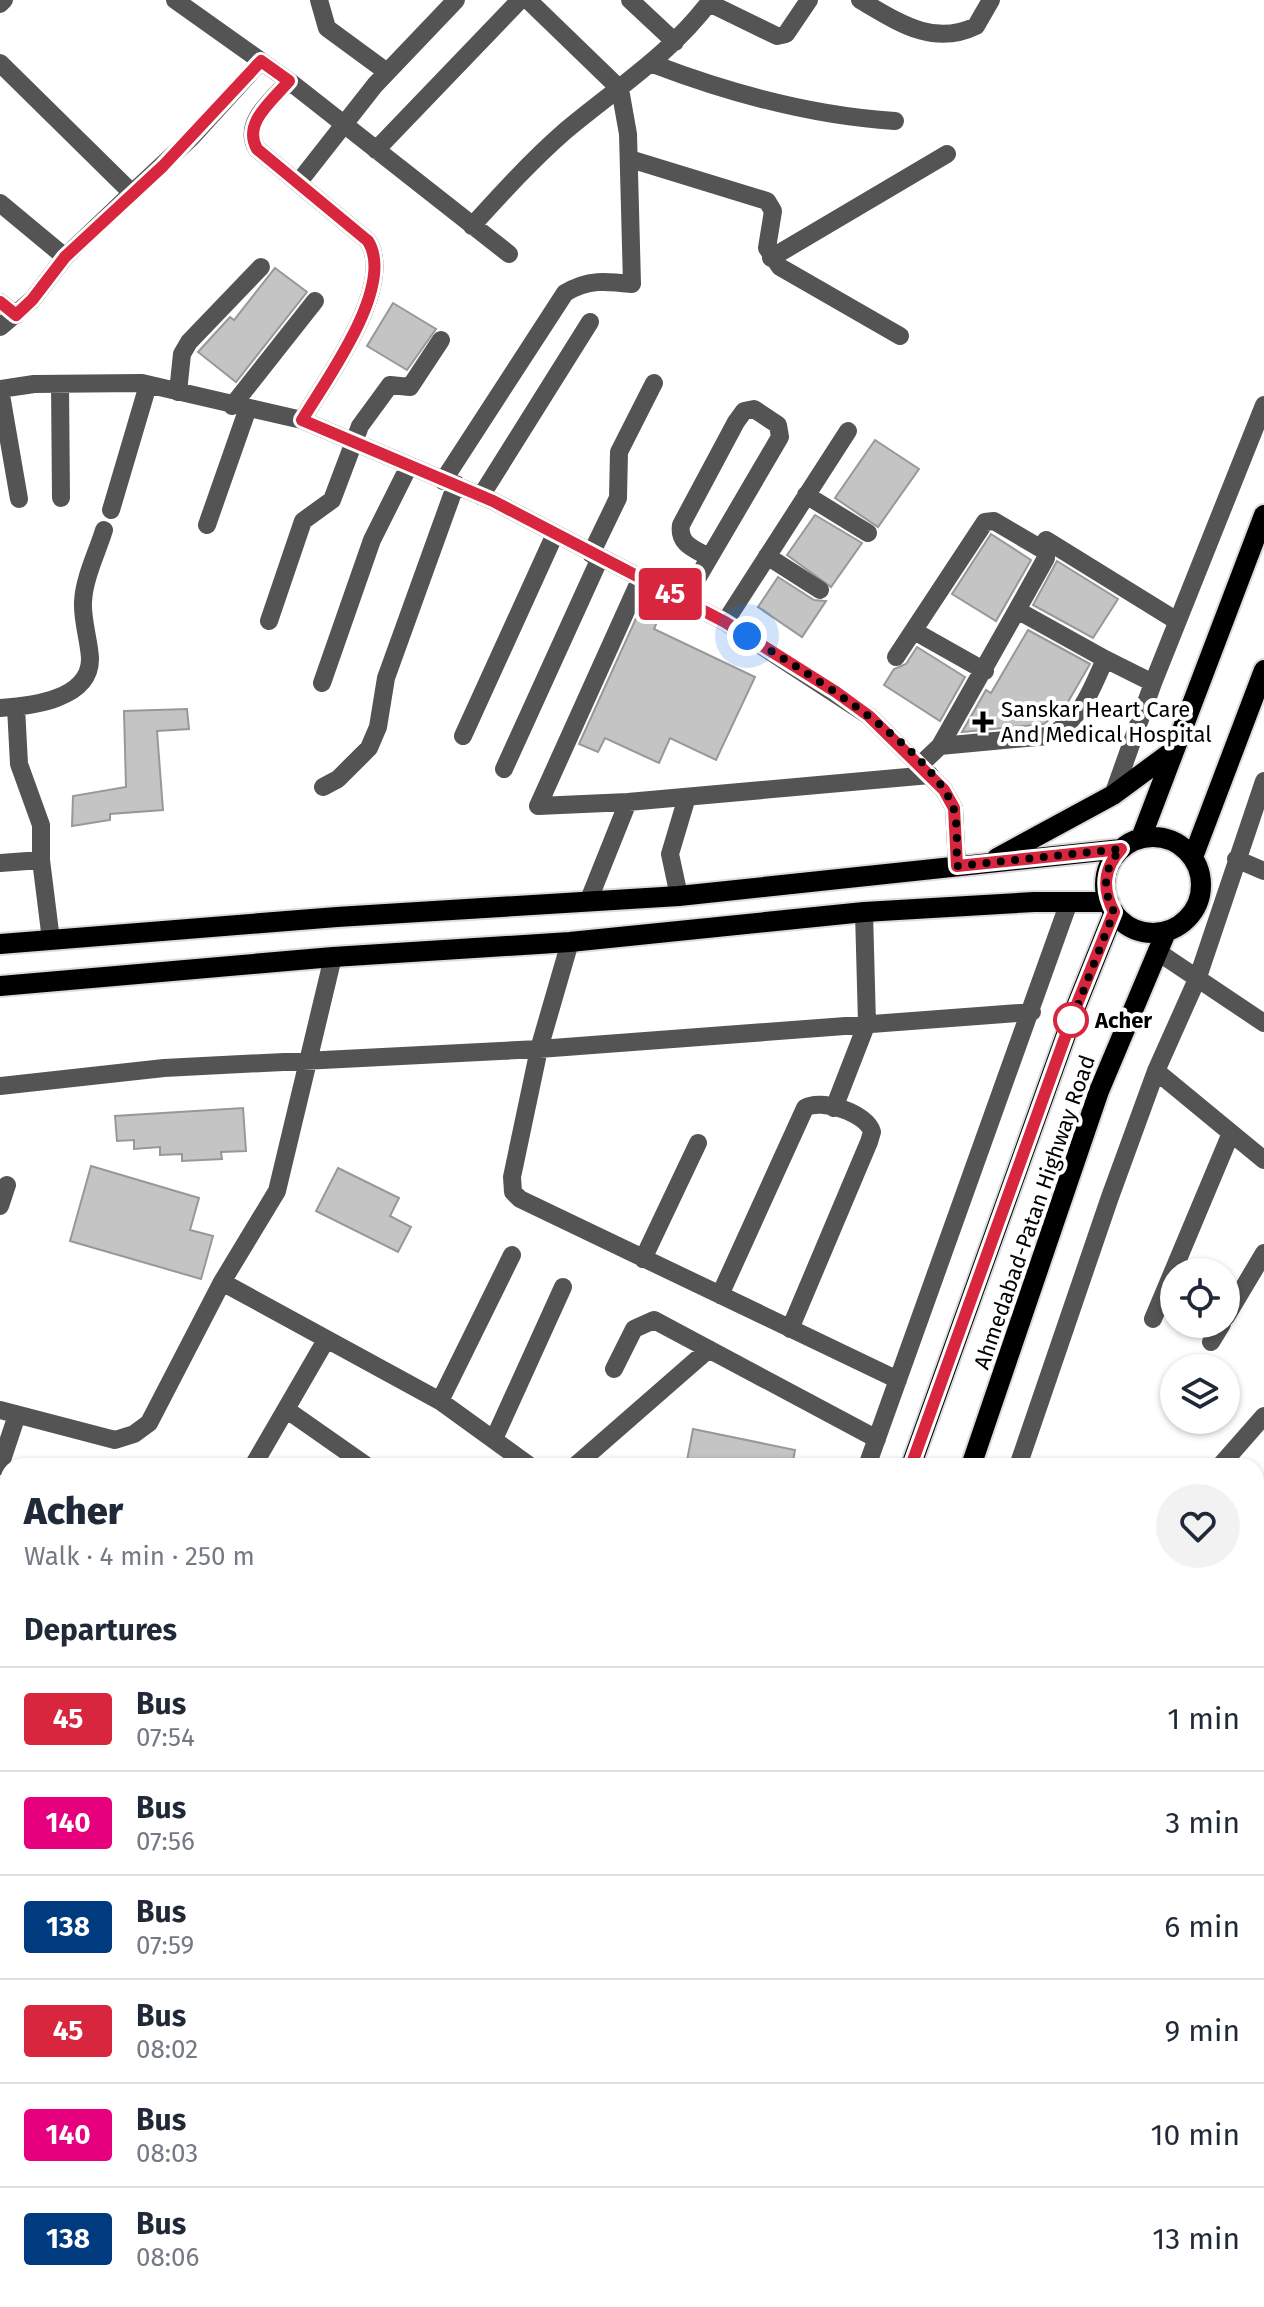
<!DOCTYPE html>
<meta charset="utf-8">
<style>
body{margin:0;font-family:"Fira Sans",sans-serif;background:#f2f2f3;color:#1f2937;height:100vh;display:flex;flex-direction:column;font-size:30px;white-space:nowrap}
*{box-sizing:border-box;margin:0}
p{font-size:26px;color:#747a83}
.icon{flex:none;width:44px;height:44px;fill:none;stroke:currentColor;stroke-width:2;stroke-linecap:round;stroke-linejoin:round}
.map{position:relative;flex:1;overflow:hidden}
.sheet{position:absolute;left:0px;top:1458px;width:1264px;height:850px;display:flex;flex-direction:column;background:#fff;border-radius:24px 24px 0 0;box-shadow:0 2px 6px #0004}
.sheet>*{flex:none}
.badge{padding:0 16px;border-radius:6px;font-size:28px;line-height:52px}
.buttons{position:absolute;left:1160px;top:1258px;display:grid;gap:16px}
.buttons a{display:grid;place-items:center;width:80px;height:80px;border-radius:50%;background:#fff;box-shadow:0 2px 6px #0004;font-size:40px}
.you{position:absolute;width:40px;height:40px;margin:-20px;border:6px solid #fff;border-radius:50%;background:#1a73e8;box-shadow:0 0 0 12px #1a73e833}
.map>.badge{position:absolute;translate:-50% -50%;box-shadow:0 0 0 4px #fff}
h2{padding:0 24px;font-size:30px;line-height:72px}
.round{display:grid;place-items:center;flex:none;width:84px;height:84px;border-radius:42px;background:#f2f2f3}
.summary{display:flex;align-items:center;justify-content:space-between;height:136px;padding:0 24px}
h1{font-size:38px;font-weight:800;line-height:60px}
ul{padding:0;list-style:none}
li{display:flex;align-items:center;gap:24px;height:104px;padding:0 24px;border-top:2px solid #e0e1e3}
li div{flex:1}
li b{display:block;font-size:30px}
li em{font-style:normal}
li .badge{min-width:88px;font-weight:700;text-align:center}
.map>svg:first-child{display:block}
</style>
<div class="map">
<svg width="1264" height="2307" viewBox="0 0 1264 2307">
<rect width="100%" height="100%" fill="#fff"/>
<!-- green -->
<path fill="#dbdbdb" d="M 8,1937 L 8,2102 L 0,2094 L 0,1947 Z"/>
<!-- building -->
<path fill="#c4c4c4" stroke="#989898" stroke-width="2" d="M 275,268 L 307,292 L 236,382 L 198,352 L 230,317 L 234,320 Z
M 393,303 L 436,329 L 407,370 L 367,346 Z
M 875,440 L 919,469 L 878,527 L 835,498 Z
M 815,515 L 862,543 L 831,587 L 787,555 Z
M 991,534 L 1031,560 L 996,621 L 952,594 Z
M 1057,561 L 1118,599 L 1093,638 L 1033,605 Z
M 778,577 L 814,600 L 826,601 L 802,637 L 758,607 Z
M 638,614 L 657,622 L 654,629 L 755,677 L 716,760 L 670,738 L 659,763 L 605,738 L 598,752 L 579,744 Z
M 1028,630 L 1090,664 L 1065,707 L 1044,724 L 962,732 L 986,690 L 991,693 Z
M 917,647 L 965,677 L 940,721 L 884,685 L 894,669 L 906,664 Z
M 187,709 L 189,729 L 157,731 L 163,810 L 110,814 L 110,820 L 72,826 L 73,796 L 126,787 L 124,711 Z
M 243,1108 L 246,1151 L 221,1152 L 222,1159 L 182,1161 L 182,1154 L 160,1155 L 160,1147 L 134,1149 L 134,1140 L 117,1141 L 115,1116 Z
M 91,1166 L 199,1198 L 190,1230 L 213,1236 L 201,1279 L 70,1241 Z
M 338,1168 L 399,1198 L 390,1216 L 411,1227 L 398,1252 L 316,1211 Z
M 693,1429 L 795,1450 L 792,1466 L 686,1466 Z"/>
<g fill="none" stroke-linecap="round" stroke-linejoin="round">
<!-- major casing -->
<g stroke="#dbdbdb" stroke-width="24">
<path id="major" d="M1105 885a48 48 0 1 1 96 0a48 48 0 1 1-96 0Z
M 1141,838 L 1264,515
M 1193,857 L 1264,670
M 997,858 L 1113,795 L 1174,750
M 0,944 L 337,917 L 679,896 L 1121,849
M 0,986 L 333,957 L 570,942 L 864,912 L 1034,902 L 1109,902
M 911,1466 L 1077,1004 L 1114,912
M 971,1466 L 1099,1091 L 1166,932
M 609,2307 L 611,2300
M 674,2307 L 676,2300"/>
</g>
<!-- minor -->
<path stroke="#545454" stroke-width="18" d="M 175,0 L 289,81 C 273,99 241,123 257,149 L 368,241 C 396,286 326,380 302,420
M 319,0 L 327,28 L 387,72
M 630,0 L 675,42
M 860,0 C 898,22 933,47 976,26 L 991,0
M 709,3 L 777,36 L 786,34 L 809,0
M 0,4 L 4,0
M 0,63 L 132,193 L 65,257 L 32,300 L 0,327
M 653,64 C 729,93 814,116 895,121
M 289,81 L 509,254
M 376,150 L 520,0
M 630,159 L 767,201 L 773,211 L 767,248 L 780,267 L 900,336
M 298,183 L 375,85 L 456,0
M 132,193 L 191,138 L 261,61
M 0,203 L 65,257
M 472,226 C 501,194 531,161 564,132 C 615,89 670,55 711,0
M 771,258 L 947,154
M 0,302 L 16,315
M 60,384 L 61,498
M 0,389 L 34,384 L 142,383 L 302,420 L 493,501 L 725,622 L 869,716 L 944,790 L 954,808 L 957,866
M 0,389 L 19,499
M 178,392 L 182,354 L 189,342 L 261,267
M 232,406 L 315,301
M 443,481 L 565,293 C 588,279 606,281 632,284 L 628,134 L 620,89 L 528,0
M 806,495 L 868,533
M 481,496 L 590,322
M 111,510 L 148,385
M 207,525 L 248,408
M 1046,540 L 1177,621
M 591,554 L 618,498 L 619,452 L 654,383
M 767,556 L 820,590
M 640,580 L 538,806 L 628,802 L 930,775
M 684,601 L 780,437 L 778,425 L 754,409 L 744,411 L 736,422 L 681,525 C 678,544 694,549 709,557
M 269,621 L 303,521 L 332,500 L 360,426 L 390,385 L 410,387 L 441,340
M 725,622 L 848,431
M 914,631 L 985,671
M 896,657 L 985,522 L 994,521 L 1045,551 L 1046,558 L 1017,610
M 322,683 L 372,540 L 409,466
M 16,707 L 19,764 L 41,825 L 41,860 L 51,940
M 0,708 C 30,706 91,700 90,658 C 89,640 82,620 83,602 C 84,578 97,553 104,530
M 463,736 L 555,534
M 940,746 L 1017,610 L 1105,659
M 921,764 L 940,746 L 1048,736 C 1080,722 1091,691 1105,659 L 1153,683
M 504,769 L 600,558
M 323,787 L 338,779 L 369,748 L 378,727 L 386,678 L 456,484
M 1113,795 L 1153,683 L 1264,405
M 1236,859 L 1264,871
M 0,863 L 41,860
M 679,896 L 670,854 L 687,797
M 588,902 L 628,802
M 570,942 L 539,1049 L 512,1177 L 513,1192 L 520,1199 L 898,1380
M 1158,952 L 1264,1023
M 1156,1071 L 1264,1160
M 0,1086 L 164,1068 L 539,1049 L 1032,1012
M 834,1108 L 867,1023 L 864,912
M 0,1206 L 7,1185
M 643,1259 L 698,1143
M 222,1282 L 440,1401 L 530,1466
M 720,1295 L 805,1108 C 821,1098 867,1113 872,1132 L 869,1142 L 790,1329
M 1226,1317 L 1264,1253
M 1153,1319 L 1231,1133
M 1211,1342 L 1222,1324
M 614,1369 L 634,1329 L 654,1320 L 877,1439
M 440,1401 L 512,1255
M 0,1410 L 115,1440 L 134,1434 L 149,1423 L 222,1282 L 277,1191 L 333,957
M 287,1410 L 367,1466
M 494,1439 L 563,1287
M 0,1466 L 17,1415
M 253,1466 L 326,1340
M 575,1466 L 709,1349
M 867,1466 L 1069,902
M 1018,1466 L 1110,1197 L 1156,1071 L 1198,977 L 1264,781
M 1220,1466 L 1264,1416
M 1256,1534 L 1264,1522
M 1264,1617 L 1256,1627 L 1264,1634
M 0,1663 L 8,1665
M 1256,1711 L 1264,1718
M 0,2182 L 8,2185
M 1256,2202 L 1264,2205
M 1211,2300 L 1230,2307
M 562,2307 L 565,2300
M 717,2307 L 719,2300
M 1149,2307 L 1152,2300"/>
<!-- major -->
<use href="#major" stroke="#000" stroke-width="20"/>
</g>
<g fill="none" stroke-linecap="round" stroke-linejoin="round">
<!-- line casing -->
<g stroke="#fff" stroke-width="18">
<path id="line" d="M 0,302 L 16,315 L 32,300 L 65,257 L 163,166 L 261,61 L 289,81 C 273,100 242,123 257,149 L 368,241 C 396,286 326,380 302,420 L 493,501 L 725,622 L 836,692 L 869,716 L 944,790 L 954,808 L 957,866 L 1121,849 C 1103,869 1102,889 1114,912 L 1077,1004 L 911,1466"/>
</g>
<!-- line -->
<use href="#line" stroke="#d7263d" stroke-width="12"/>
<!-- walk -->
<path stroke="#000" stroke-width="8" stroke-dasharray="0 14.4" d="M 747,636 C 805,672 924,742 952,804 C 959,821 956,848 957,866 L 1121,849 C 1103,869 1102,889 1114,912 L 1067,1033 L 1071,1020"/>
</g>
<!-- markers -->
<path fill="#000" stroke="#fff" stroke-width="3" d="M979 710h8v8h8v8h-8v8h-8v-8h-8v-8h8z"/>
<circle fill="#fff" stroke="#d7263d" stroke-width="4" cx="1071" cy="1020" r="16"/>
<g text-anchor="middle" stroke-width="8" stroke-linejoin="round" paint-order="stroke">
<!-- poi labels -->
<g font-size="22" fill="#000" stroke="#fff" text-anchor="start">
<text x="1001" y="717">Sanskar Heart Care<tspan x="1001" dy="25">And Medical Hospital</tspan></text>
</g>
<!-- stop labels -->
<g font-size="22" font-weight="bold" fill="#000" stroke="#fff" text-anchor="start">
<text x="1095" y="1028">Acher</text>
</g>
<!-- street labels -->
<g font-size="22" fill="#000" stroke="#fff">
<text transform="translate(1034 1212) rotate(-71)" y="8">Ahmedabad-Patan Highway Road</text>
</g>
</g>
</svg>
<div class="buttons">
<a><svg class="icon" aria-label="locate" viewBox="0 0 24 24"><circle cx="12" cy="12" r="6"/><path d="M12 2v4M12 18v4M2 12h4M18 12h4"/></svg></a>
<a><svg class="icon" aria-label="layers" viewBox="0 0 24 24"><path d="M12 4l9 5-9 5-9-5zM3 14l9 5 9-5"/></svg></a>
</div>
<div class="you" style="left:747px;top:636px"></div>
<b class="badge" style="left:670px;top:594px;background:#d7263d;color:#fff">45</b>
<section class="sheet">
<div class="summary"><div><h1>Acher</h1><p>Walk · 4 min · 250 m</p></div><a class="round"><svg class="icon" aria-label="heart" viewBox="0 0 24 24"><path d="M12 20l-8-8c-3-5 5-10 8-4 3-6 11-1 8 4z"/></svg></a></div>
<h2>Departures</h2>
<ul>
<li><span class="badge" style="background:#d7263d;color:#fff">45</span><div><b>Bus</b><p>07:54</p></div><em>1 min</em></li>
<li><span class="badge" style="background:#e6007e;color:#fff">140</span><div><b>Bus</b><p>07:56</p></div><em>3 min</em></li>
<li><span class="badge" style="background:#003b80;color:#fff">138</span><div><b>Bus</b><p>07:59</p></div><em>6 min</em></li>
<li><span class="badge" style="background:#d7263d;color:#fff">45</span><div><b>Bus</b><p>08:02</p></div><em>9 min</em></li>
<li><span class="badge" style="background:#e6007e;color:#fff">140</span><div><b>Bus</b><p>08:03</p></div><em>10 min</em></li>
<li><span class="badge" style="background:#003b80;color:#fff">138</span><div><b>Bus</b><p>08:06</p></div><em>13 min</em></li>
</ul>
</section>
</div>
